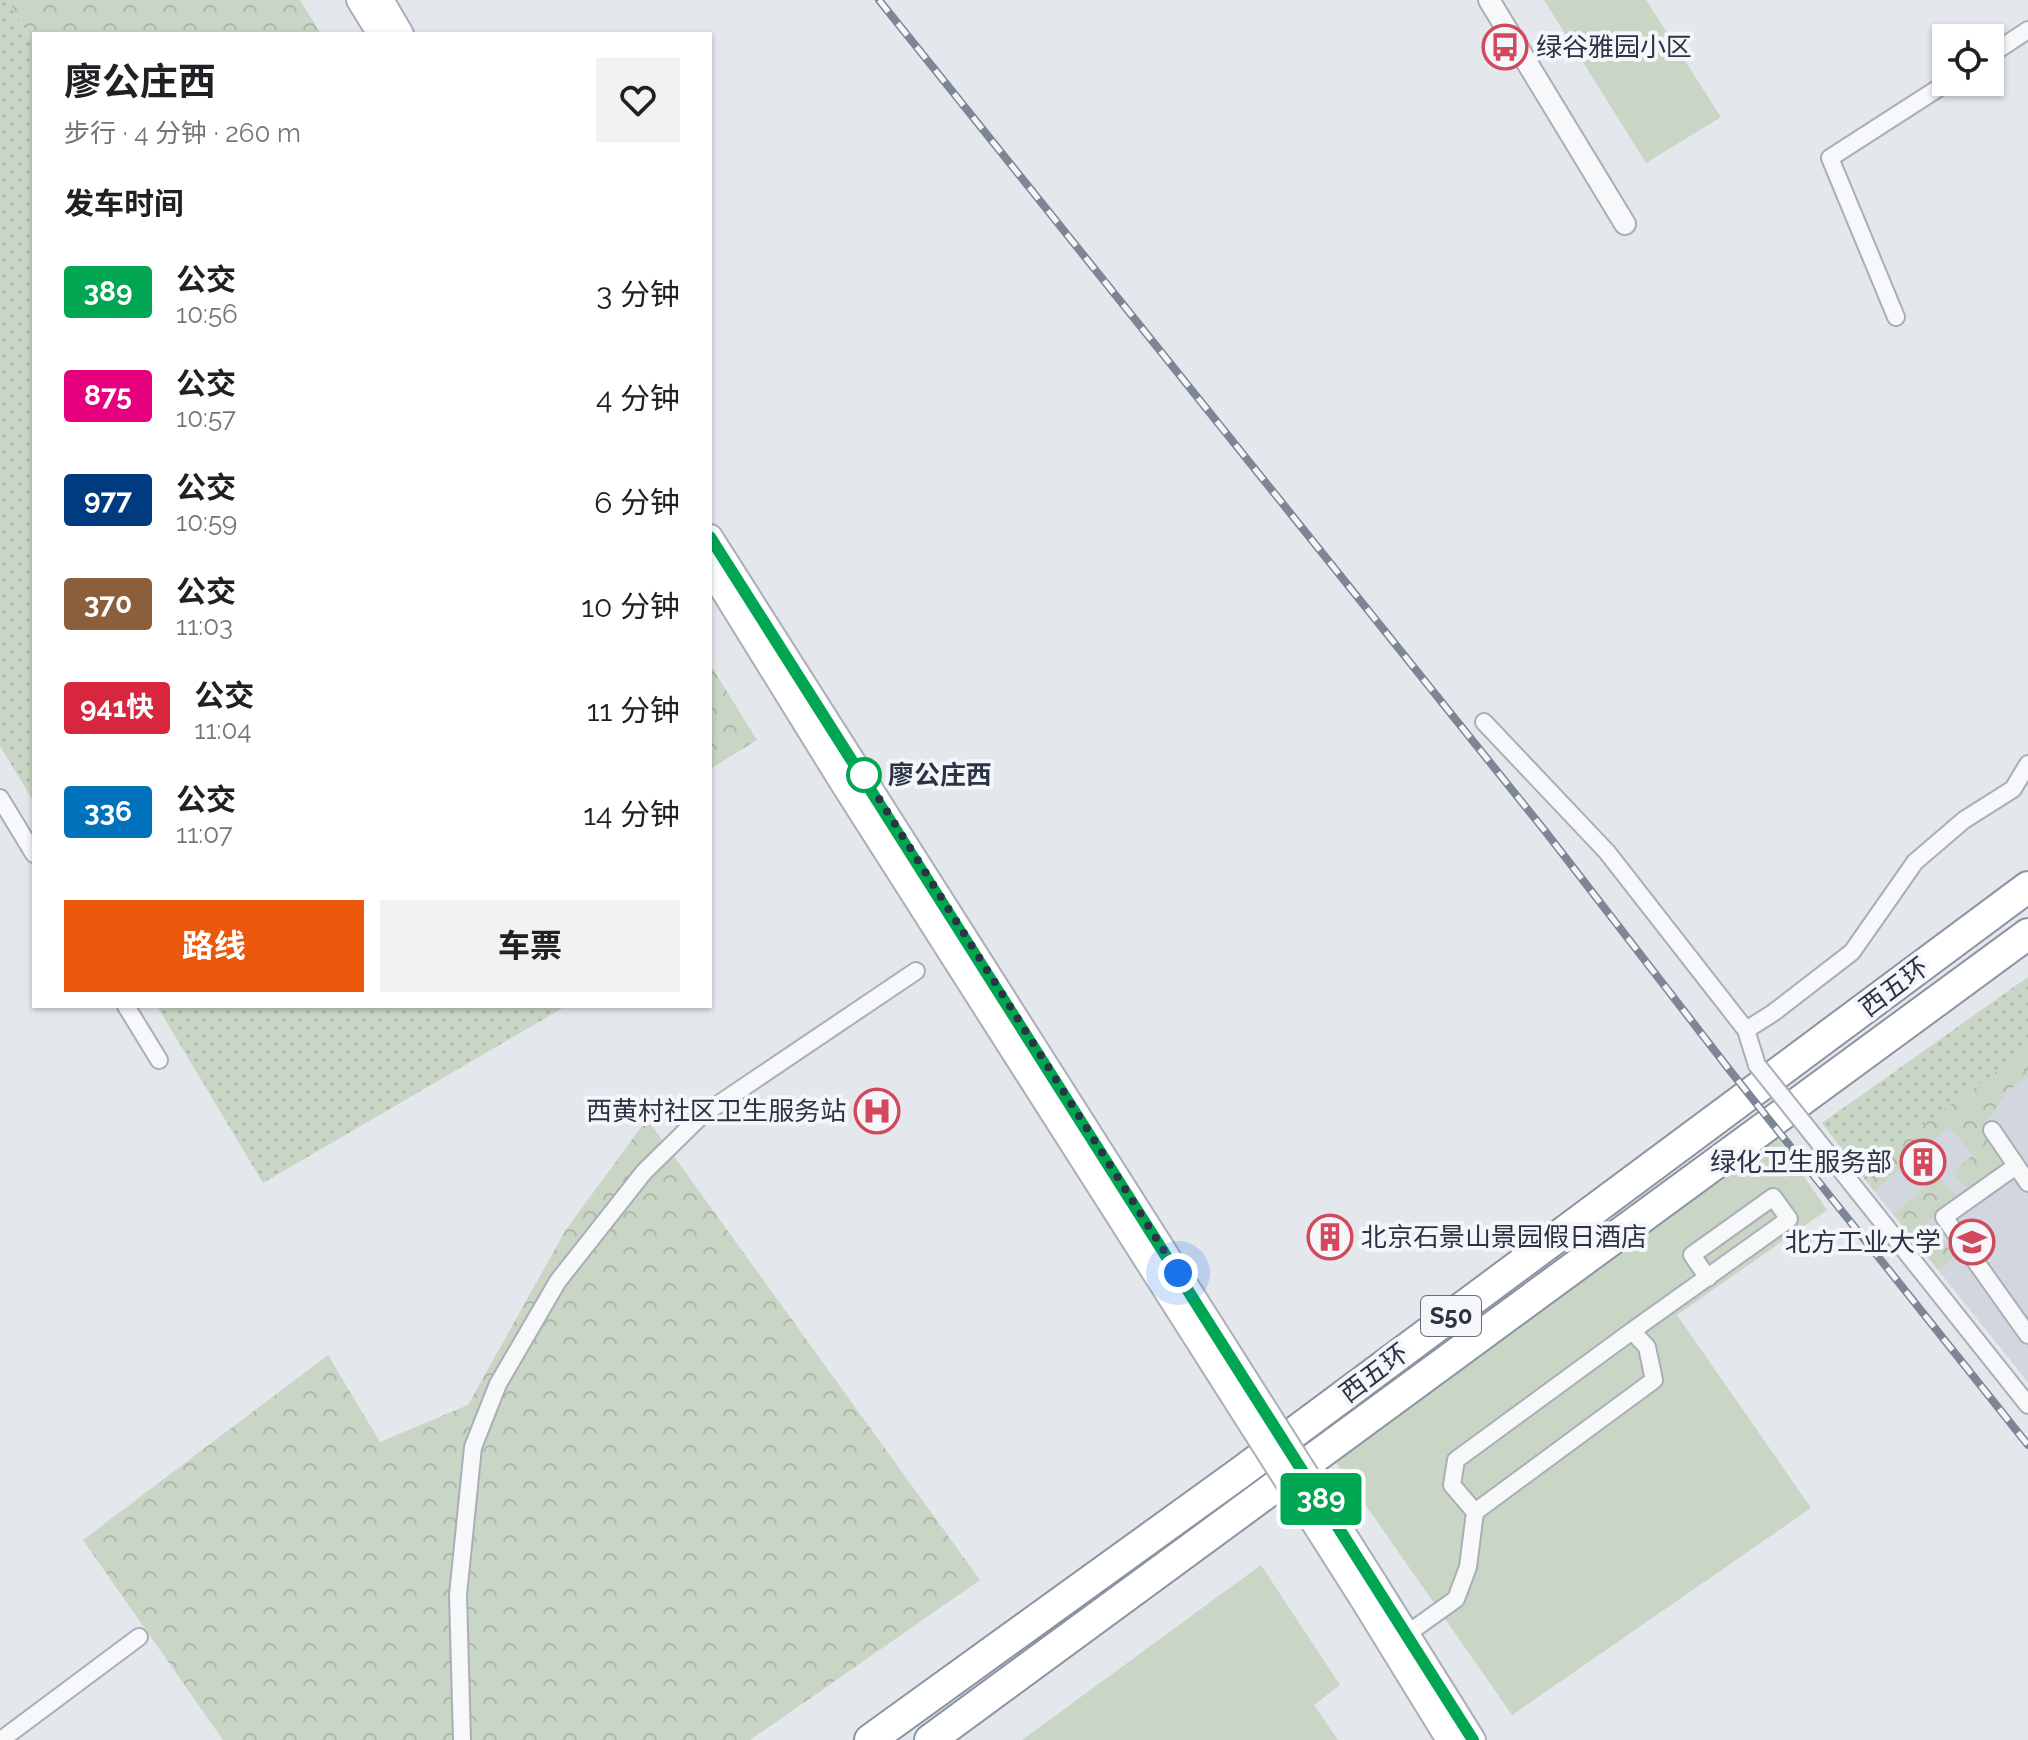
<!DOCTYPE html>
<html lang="zh">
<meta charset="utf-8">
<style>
body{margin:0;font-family:Raleway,"Noto Sans SC",sans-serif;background:#f2f2f2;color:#202124;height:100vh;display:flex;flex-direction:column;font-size:30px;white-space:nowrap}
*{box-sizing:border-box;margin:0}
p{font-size:26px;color:#757577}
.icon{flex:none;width:44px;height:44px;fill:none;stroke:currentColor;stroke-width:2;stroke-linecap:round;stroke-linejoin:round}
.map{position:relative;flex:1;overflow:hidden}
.panel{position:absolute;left:32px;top:32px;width:680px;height:976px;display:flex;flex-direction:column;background:#fff;border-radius:0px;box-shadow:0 2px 6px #0004}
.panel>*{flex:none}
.badge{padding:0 16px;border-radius:6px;font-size:28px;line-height:52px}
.tools{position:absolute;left:1932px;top:24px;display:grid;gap:16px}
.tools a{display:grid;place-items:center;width:72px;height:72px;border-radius:0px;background:#fff;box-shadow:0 2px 6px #0004;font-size:40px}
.you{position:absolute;width:40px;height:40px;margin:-20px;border:6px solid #fff;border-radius:50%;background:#1a73e8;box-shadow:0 0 0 12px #1a73e833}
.map>.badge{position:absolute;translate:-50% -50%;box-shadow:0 0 0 4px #fff}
h2{padding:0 32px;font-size:30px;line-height:72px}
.round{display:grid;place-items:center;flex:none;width:84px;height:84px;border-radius:0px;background:#f2f2f2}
.headline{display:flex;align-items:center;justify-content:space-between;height:136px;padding:0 32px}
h1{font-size:38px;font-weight:700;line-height:60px}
.button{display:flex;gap:16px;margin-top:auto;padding:16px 32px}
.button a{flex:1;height:92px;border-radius:0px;background:#ea580c;color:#fff;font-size:32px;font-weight:700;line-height:92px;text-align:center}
.button a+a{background:#f2f2f2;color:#202124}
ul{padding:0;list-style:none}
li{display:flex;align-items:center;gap:24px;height:104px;padding:0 32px}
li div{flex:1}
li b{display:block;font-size:30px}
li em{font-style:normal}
li .badge{min-width:88px;font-weight:700;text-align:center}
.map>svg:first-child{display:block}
</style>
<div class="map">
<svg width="2028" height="1740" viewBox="0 0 2028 1740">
<defs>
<pattern id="grass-dots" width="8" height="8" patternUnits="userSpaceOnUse" patternTransform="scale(2)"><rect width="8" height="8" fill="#c9d6c5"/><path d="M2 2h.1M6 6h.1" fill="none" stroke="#adb8ab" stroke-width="1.8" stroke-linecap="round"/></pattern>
<pattern id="forest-crowns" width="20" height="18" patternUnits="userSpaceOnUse" patternTransform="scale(2)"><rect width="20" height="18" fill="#c9d6c5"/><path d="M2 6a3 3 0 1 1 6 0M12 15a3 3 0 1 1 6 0" fill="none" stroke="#adb8ab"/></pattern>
</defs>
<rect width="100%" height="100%" fill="#e4e7ec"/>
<!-- built -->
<path fill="#d2d6de" d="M 2028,1048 L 2028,1382 L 1859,1172 Z"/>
<!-- grass -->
<path fill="url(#grass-dots)" d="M 0,0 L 8,0 L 34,45 L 34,802 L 0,746 Z
M 2028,977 L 2028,1048 L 1859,1172 L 1822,1123 Z
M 157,1006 L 566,1006 L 263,1183 Z"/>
<!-- forest -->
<path fill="url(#forest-crowns)" d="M 8,0 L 300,0 L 321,34 L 34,34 L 34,44 Z
M 710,664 L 757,740 L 710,769 Z
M 2028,1048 L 2028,1077 L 2007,1091 L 1982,1129 L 2006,1164 L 1970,1191 L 1953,1173 L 1973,1155 L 1949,1127 L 1874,1191 L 1859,1172 Z
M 647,1119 L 980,1580 L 750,1740 L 223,1740 L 83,1540 L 328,1355 L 380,1442 L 468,1405 L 565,1231 Z
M 1938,1176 L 1958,1198 L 1928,1222 L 1955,1256 L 1938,1270 L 1893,1214 Z"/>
<!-- park -->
<path fill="#c9d6c5" d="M 1544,0 L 1646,0 L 1721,117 L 1646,163 Z
M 1778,1138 L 1827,1210 L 1677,1315 L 1811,1508 L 1512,1715 L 1328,1451 Z
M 1261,1565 L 1340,1685 L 1314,1705 L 1338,1740 L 1022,1740 Z"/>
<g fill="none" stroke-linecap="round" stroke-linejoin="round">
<!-- minor casing -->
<g stroke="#a9aeb7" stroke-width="20">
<path id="minor" d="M 1990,55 L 2028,30
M 1896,317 L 1830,158 L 1948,82
M 1484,722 L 1607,852 L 1746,1030
M 0,798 L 34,854
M 126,1006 L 159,1060
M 1757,1065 L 1746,1030 L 1773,1013 L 1852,952 L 1915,862 L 1964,820 L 2013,789 L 2028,764
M 1805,1125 L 2028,1405
M 1992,1130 L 2028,1183
M 2016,1166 L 1944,1217 L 2028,1335
M 1632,1331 L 1789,1219 L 1773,1197 L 1692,1255 L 1708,1278
M 1407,1634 L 1456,1599 L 1468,1567 L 1475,1512 L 1654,1380 L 1647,1347 L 1632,1331 L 1456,1460 L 1452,1485 L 1475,1512
M 1,1740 L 139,1637
M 462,1740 L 458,1595 L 473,1447 L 498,1384 L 558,1281 L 644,1172 L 701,1116 L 916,971"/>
</g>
<!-- tertiary casing -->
<g stroke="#a9aeb7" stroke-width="24">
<path id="tertiary" d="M 1489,0 L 1625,224"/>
</g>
<!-- secondary casing -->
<g stroke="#a9aeb7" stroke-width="28">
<path id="secondary" d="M 359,0 L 380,34
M 381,0 L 401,34
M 710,537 L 1211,1325
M 710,569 L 845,787 L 1195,1336
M 1376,1585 L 1473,1740
M 1361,1597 L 1449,1740"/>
</g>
<!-- motorway casing -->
<g stroke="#8b94a3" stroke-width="34">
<path id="motorway" d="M 870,1740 L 1241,1472 L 2028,887
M 930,1740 L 2028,934"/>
</g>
<!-- minor -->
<use href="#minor" stroke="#f7f8fa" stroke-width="16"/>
<!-- tertiary -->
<use href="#tertiary" stroke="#f7f8fa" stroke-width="20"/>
<!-- secondary -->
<use href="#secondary" stroke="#fff" stroke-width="24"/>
<!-- motorway -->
<use href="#motorway" stroke="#fff" stroke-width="30"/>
<!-- rail casing -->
<g stroke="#7d8696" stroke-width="8">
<path id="rail" d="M 879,0 L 1545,831 L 1728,1068 L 2028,1445"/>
</g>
<!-- rail -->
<use href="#rail" stroke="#f4f6f9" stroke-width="5" stroke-dasharray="15" stroke-linecap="butt"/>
<!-- minor-bridge casing -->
<g stroke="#a9aeb7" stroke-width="20" stroke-linecap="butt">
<path id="minor-bridge" d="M 1757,1065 L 1805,1125"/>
</g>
<!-- secondary-bridge casing -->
<g stroke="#a9aeb7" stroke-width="28" stroke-linecap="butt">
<path id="secondary-bridge" d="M 1211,1325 L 1376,1585
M 1195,1336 L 1361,1597"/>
</g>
<!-- minor-bridge -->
<use href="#minor-bridge" stroke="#f7f8fa" stroke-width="16"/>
<!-- secondary-bridge -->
<use href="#secondary-bridge" stroke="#fff" stroke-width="24"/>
</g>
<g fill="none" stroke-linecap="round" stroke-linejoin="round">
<!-- line casing -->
<g stroke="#fff" stroke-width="18">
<path id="line" d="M 710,537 L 1473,1740"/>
</g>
<!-- line -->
<use href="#line" stroke="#00a651" stroke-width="12"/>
<!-- walk -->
<path stroke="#2b3445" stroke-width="8" stroke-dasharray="0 14.4" d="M 864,775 L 1178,1273"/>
</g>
<!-- icons -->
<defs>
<g id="bus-ring" transform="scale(2.3)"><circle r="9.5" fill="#f4f6f9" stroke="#d1495b" stroke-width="1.5"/><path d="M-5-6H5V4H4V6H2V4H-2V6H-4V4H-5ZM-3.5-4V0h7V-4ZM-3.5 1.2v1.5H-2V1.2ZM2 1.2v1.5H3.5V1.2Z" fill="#d1495b"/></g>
<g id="hospital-ring" transform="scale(2.3)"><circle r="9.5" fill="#f4f6f9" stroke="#d1495b" stroke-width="1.5"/><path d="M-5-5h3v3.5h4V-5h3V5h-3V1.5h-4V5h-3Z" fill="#d1495b"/></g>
<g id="building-ring" transform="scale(2.3)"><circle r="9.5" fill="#f4f6f9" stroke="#d1495b" stroke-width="1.5"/><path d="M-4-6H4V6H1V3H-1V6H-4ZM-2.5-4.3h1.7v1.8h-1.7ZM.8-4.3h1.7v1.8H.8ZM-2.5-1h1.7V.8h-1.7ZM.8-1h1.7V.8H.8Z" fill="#d1495b"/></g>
<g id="university-ring" transform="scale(2.3)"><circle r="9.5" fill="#f4f6f9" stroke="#d1495b" stroke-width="1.5"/><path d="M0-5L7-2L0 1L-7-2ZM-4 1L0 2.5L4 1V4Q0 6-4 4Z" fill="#d1495b"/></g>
</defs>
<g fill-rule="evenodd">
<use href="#bus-ring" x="1505" y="47"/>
<use href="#hospital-ring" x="877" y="1111"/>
<use href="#building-ring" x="1923" y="1162"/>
<use href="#building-ring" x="1330" y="1237"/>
<use href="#university-ring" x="1972" y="1242"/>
</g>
<!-- markers -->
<circle fill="#fff" stroke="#00a651" stroke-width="4" cx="864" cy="775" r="16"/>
<g text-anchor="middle" stroke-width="8" stroke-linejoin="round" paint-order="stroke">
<!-- shield labels -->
<rect fill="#f4f6f9" stroke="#676e7b" stroke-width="2" x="1421" y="1296" width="60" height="40" rx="6"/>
<g font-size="24" font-weight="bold" fill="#2b3445">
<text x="1451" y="1324">S50</text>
</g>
<!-- poi labels -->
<g font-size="26" fill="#2b3445" stroke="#f4f6f9" text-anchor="end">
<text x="1536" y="56" text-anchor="start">绿谷雅园小区</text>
<text x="846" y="1120">西黄村社区卫生服务站</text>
<text x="1892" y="1171">绿化卫生服务部</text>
<text x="1361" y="1246" text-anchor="start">北京石景山景园假日酒店</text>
<text x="1941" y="1251">北方工业大学</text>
</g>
<!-- stop labels -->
<g font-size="26" font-weight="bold" fill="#2b3445" stroke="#f4f6f9" text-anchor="start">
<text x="888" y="784">廖公庄西</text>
</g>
<!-- street labels -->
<g font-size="26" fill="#2b3445" stroke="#f4f6f9">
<text transform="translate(1894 987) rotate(-37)" y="9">西五环</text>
<text transform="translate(1374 1373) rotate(-37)" y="9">西五环</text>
</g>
</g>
</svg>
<div class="tools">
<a><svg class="icon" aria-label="locate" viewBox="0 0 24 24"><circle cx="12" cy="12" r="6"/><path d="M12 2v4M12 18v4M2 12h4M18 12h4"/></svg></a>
</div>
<div class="you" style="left:1178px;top:1273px"></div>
<b class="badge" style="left:1321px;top:1499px;background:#00a651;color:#fff">389</b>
<section class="panel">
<div class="headline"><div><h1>廖公庄西</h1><p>步行 · 4 分钟 · 260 m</p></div><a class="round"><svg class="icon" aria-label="heart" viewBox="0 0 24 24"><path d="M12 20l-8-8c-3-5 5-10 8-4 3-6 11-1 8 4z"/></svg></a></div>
<h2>发车时间</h2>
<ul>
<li><span class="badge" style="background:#00a651;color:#fff">389</span><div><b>公交</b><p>10:56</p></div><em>3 分钟</em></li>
<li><span class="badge" style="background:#e6007e;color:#fff">875</span><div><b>公交</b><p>10:57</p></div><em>4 分钟</em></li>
<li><span class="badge" style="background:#003b80;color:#fff">977</span><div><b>公交</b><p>10:59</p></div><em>6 分钟</em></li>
<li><span class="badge" style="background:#8b5e3c;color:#fff">370</span><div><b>公交</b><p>11:03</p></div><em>10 分钟</em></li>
<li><span class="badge" style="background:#d7263d;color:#fff">941快</span><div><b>公交</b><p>11:04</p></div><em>11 分钟</em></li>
<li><span class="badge" style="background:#0072bc;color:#fff">336</span><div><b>公交</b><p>11:07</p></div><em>14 分钟</em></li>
</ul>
<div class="button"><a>路线</a><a>车票</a></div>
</section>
</div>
